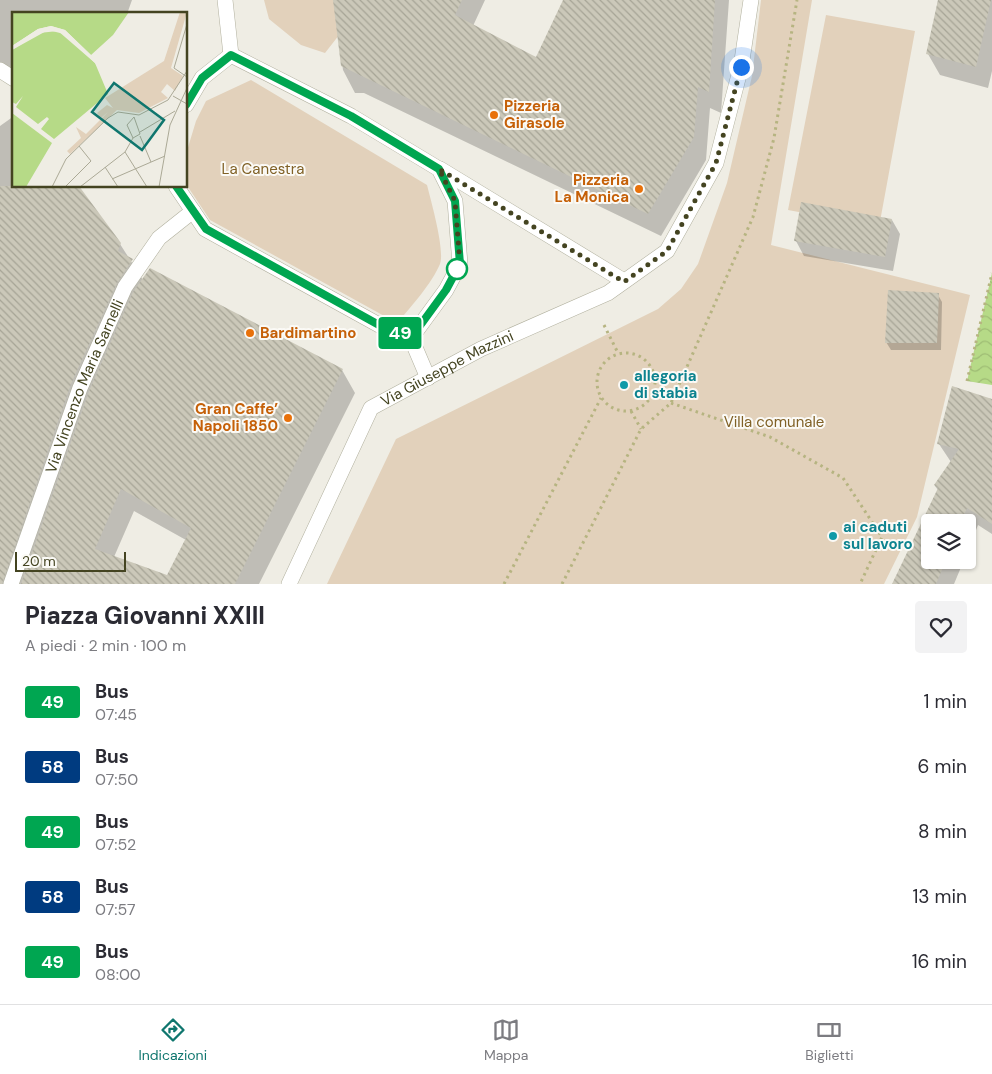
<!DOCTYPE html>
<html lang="it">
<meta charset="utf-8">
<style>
body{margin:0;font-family:"DM Sans",sans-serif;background:#f2f2f3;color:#2b2b33;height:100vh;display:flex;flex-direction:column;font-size:19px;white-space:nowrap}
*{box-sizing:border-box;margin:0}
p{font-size:16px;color:#7c7c81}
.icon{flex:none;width:28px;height:28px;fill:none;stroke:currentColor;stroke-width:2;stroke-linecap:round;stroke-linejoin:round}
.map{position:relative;height:584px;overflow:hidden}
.details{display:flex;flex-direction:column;background:#fff;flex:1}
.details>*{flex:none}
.badge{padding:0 10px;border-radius:4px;font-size:18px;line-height:32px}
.tools{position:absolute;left:921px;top:514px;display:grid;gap:10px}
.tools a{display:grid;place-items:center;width:55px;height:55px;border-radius:5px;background:#fff;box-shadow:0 1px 4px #0004;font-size:25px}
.scale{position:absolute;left:15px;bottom:12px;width:111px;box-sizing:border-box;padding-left:5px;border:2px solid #444421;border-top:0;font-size:14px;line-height:18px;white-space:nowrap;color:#444421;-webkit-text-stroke:4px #fbfaf6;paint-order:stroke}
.you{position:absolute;width:25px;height:25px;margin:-12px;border:4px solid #fff;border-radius:50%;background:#1a73e8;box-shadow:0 0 0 8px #1a73e833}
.map>.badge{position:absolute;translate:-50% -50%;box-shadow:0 0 0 2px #fff}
.round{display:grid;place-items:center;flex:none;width:52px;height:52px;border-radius:5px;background:#f2f2f3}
.head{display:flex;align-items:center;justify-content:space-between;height:85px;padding:0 25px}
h1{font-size:24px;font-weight:800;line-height:38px}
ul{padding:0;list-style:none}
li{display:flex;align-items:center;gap:15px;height:65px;padding:0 25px}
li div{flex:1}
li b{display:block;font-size:19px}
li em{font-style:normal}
li .badge{min-width:55px;font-weight:700;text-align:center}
.menu{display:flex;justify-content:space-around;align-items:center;height:70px;border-top:1px solid #e1e1e2;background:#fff;font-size:14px;color:#7c7c81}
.menu a{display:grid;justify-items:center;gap:2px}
.menu .active{color:#0f766e}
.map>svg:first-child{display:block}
</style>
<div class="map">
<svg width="992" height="584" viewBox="0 0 992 584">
<defs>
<pattern id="water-waves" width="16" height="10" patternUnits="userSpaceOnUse" patternTransform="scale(1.25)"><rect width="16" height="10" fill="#b6da87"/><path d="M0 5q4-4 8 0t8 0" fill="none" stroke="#9ebc74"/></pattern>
<pattern id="building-back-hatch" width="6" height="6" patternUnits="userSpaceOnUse" patternTransform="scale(1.25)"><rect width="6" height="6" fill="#cbc8b9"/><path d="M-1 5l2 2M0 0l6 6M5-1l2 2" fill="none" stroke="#a6a496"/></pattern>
</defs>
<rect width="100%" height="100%" fill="#efede4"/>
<!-- green -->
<path fill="#e2d1bb" d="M 264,0 L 356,0 L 343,30 L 325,53 L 301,45 L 269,19 Z
M 761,0 L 812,0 L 771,245 L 970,295 L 917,517 L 884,584 L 327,584 L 396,439 L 658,309 L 681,289 L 698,264 L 727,183 L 752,76 Z
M 826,15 L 915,31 L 879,227 L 788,210 Z
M 251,80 L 427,185 C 431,201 445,250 440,264 C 432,283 411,307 397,323 L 210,220 L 186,184 L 186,154 L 196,121 L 206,101 Z"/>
<!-- water -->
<path fill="url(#water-waves)" d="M 992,273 L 992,385 L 967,381 Z"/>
<!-- shadow -->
<path fill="#0003" fill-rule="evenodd" d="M 0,0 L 132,0 L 127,14 L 14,14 L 14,75 L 0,66 Z
M 336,0 L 485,0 L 473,26 L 537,59 L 564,0 L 729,0 L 721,113 L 710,108 L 706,160 L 661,236 L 364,93 L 355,93 L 343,70 L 334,4 Z
M 938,0 L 992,0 L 992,71 L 988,88 L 940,75 L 928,54 Z
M 14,116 L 14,186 L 120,244 L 143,280 L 342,370 L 355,393 L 259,584 L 0,584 L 0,126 ZM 134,511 L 186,540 L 168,577 L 114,557 Z
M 892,220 L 900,234 L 893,271 L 804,256 L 796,241 Z
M 938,295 L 942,302 L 941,350 L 891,350 L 886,342 Z
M 992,400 L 992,534 L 978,525 L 968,551 L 968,522 L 930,522 L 930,560 L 964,560 L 954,584 L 893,584 L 938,490 L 935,486 L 951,462 L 939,444 Z"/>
<!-- building -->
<path fill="url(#building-back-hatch)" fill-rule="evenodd" d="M 333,0 L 462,0 L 455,15 L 536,57 L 563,0 L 715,0 L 709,92 L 698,87 L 694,137 L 648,214 L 341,66 Z
M 938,0 L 991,0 L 976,67 L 926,54 Z
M 0,186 L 79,186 L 121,243 L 118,251 L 133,259 L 117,283 L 71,384 L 2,584 L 0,584 Z
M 801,202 L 892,219 L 885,257 L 794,241 Z
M 150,268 L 343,369 L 235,584 L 21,584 L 89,391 L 133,292 ZM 121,489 L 191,528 L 167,575 L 95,549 Z
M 888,290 L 939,293 L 937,343 L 885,343 Z
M 952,386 L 992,399 L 992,524 L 967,508 L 961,522 L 930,522 L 930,560 L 946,560 L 936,584 L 892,584 L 938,488 L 934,485 L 959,449 L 937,444 Z"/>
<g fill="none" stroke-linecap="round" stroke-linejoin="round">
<!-- minor casing -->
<g stroke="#b1b09e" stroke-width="16">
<g id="minor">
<path d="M 225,0 L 231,55"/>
<path d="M 0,70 L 14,79"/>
<path d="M 186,105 L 202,78 L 231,55 L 351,116 L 439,169 L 455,201 L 460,264 L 446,290 L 411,338"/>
<path d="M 440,169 L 624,281"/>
<path d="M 176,186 L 205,229 L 379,325 L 411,338"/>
<path d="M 411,338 L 428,378"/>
<path id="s1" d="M 11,584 L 80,388 L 125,287 L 159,238 L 193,211"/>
</g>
</g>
<!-- tertiary casing -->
<g stroke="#b1b09e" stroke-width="16">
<g id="tertiary">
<path id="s2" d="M 289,584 L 371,408 L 481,349 L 608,293 L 667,251 L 716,163 L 741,67 L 751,0"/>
</g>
</g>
<!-- path -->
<path stroke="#b6b481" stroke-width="3" stroke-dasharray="2.5 4" stroke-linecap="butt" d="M 604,325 L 618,353
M597 382a29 29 0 1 1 58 0a29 29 0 1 1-58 0Z
M 967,381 L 992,273
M 671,403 L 770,437 L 843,478 L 882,537 L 860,584
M 631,411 L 641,429
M 504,584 L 601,398
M 562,584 L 641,429 L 671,403 L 753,217 L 774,138 L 797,0"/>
<!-- minor -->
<use href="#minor" stroke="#fff" stroke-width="15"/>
<!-- tertiary -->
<use href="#tertiary" stroke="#fff" stroke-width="15"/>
</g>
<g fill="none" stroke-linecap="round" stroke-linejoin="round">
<!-- line casing -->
<g stroke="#fff" stroke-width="11">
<path id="line" d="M 176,186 L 206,229 L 379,325 L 411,338 L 446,290 L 460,264 L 455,201 L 439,169 L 351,116 L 231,55 L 202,78 L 186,105"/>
</g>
<!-- line -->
<use href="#line" stroke="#00a651" stroke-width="8"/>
<!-- walk -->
<path stroke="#444421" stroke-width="5" stroke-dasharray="0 9" d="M 457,269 L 460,264 L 455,201 L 439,169 L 624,282 L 667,251 L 716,163 L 741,67"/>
</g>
<!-- markers -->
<g fill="#e8710a" stroke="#fbfaf6" stroke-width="2">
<circle cx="494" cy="115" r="5"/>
<circle cx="639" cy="189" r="5"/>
<circle cx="250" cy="333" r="5"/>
<circle cx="288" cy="418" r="5"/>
</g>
<circle fill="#fff" stroke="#00a651" stroke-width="2.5" cx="457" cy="269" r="10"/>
<g fill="#0f9aa8" stroke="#fbfaf6" stroke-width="2">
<circle cx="624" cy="385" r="5"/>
<circle cx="833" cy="536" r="5"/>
</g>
<g text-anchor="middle" stroke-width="4" stroke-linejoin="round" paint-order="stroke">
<!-- food labels -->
<g font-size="15" font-weight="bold" fill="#c56008" stroke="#fbfaf6" text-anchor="start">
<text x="504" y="111">Pizzeria<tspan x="504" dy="17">Girasole</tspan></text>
<text x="629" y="185" text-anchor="end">Pizzeria<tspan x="629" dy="17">La Monica</tspan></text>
<text x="260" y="338">Bardimartino</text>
<text x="278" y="414" text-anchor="end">Gran Caffe’<tspan x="278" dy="17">Napoli 1850</tspan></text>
</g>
<!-- park labels -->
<g font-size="15" fill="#806126" stroke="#fbfaf6">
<text x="263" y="174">La Canestra</text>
<text x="774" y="427">Villa comunale</text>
</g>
<!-- street labels -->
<g font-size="15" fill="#444421" stroke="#fbfaf6">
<text dy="5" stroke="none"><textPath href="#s2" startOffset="280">Via Giuseppe Mazzini</textPath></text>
<text dy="5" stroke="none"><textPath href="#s1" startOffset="211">Via Vincenzo Maria Sarnelli</textPath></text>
</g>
<!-- culture labels -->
<g font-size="15" font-weight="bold" fill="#0d838f" stroke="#fbfaf6" text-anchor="start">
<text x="634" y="381">allegoria<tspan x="634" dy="17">di stabia</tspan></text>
<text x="843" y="532">ai caduti<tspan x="843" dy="17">sul lavoro</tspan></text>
</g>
</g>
<!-- overview -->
<g transform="translate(12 12)">
<rect width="175" height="175" fill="#efede4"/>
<path d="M 168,0 L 175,0 L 159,56 L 171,64 L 163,79 L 155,72 L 149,80 L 156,86 L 127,101 L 105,98 L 58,142 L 55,139 L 69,126 L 64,115 L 74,122 L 96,100 L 89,106 L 85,101 L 95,93 L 101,96 L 93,86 L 152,49 Z" fill="#e2d1bb"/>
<path d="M 0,0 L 117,0 L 101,23 L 79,43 L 53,18 L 39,14 L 26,17 L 0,34 ZM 36,18 L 52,22 L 83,51 L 96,82 L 42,127 L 29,117 L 37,107 L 35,105 L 26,112 L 4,95 L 11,84 L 4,92 L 0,90 L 0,38 ZM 0,101 L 40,131 L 14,175 L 0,175 Z" fill="#b6da87"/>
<path d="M 39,14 L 53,18 L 79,43 L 92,65 L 83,51 L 46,19 L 27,21 L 0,38 L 0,34 L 26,17 Z" fill="#efede4"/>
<path fill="none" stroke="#aba996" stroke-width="1" d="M 175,65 L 162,56 L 175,12M 161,84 L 175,92M 122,105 L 128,122 L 121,126 L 115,113 ZM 128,120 L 163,99M 128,124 L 139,150M 113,140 L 135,175M 93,155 L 106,175M 100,167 L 153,144M 40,175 L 54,147 L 96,106 L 106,100 L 127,103 L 156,88 L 175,59M 53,175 L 79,149 L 67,134M 68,175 L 113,140 L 121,126M 147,175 L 158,113 L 175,76"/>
<path fill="#0f766e" fill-opacity="0.15" stroke="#0f766e" stroke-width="2.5" d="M 102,71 L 152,108 L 130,138 L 80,100 Z"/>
<rect width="175" height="175" fill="none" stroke="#444421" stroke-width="2.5"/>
</g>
</svg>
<div class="tools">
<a><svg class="icon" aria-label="layers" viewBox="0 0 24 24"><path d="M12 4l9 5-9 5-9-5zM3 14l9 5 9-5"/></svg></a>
</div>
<div class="scale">20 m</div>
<div class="you" style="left:741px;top:67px"></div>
<b class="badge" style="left:400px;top:333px;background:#00a651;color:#fff">49</b>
</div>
<section class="details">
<div class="head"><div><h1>Piazza Giovanni XXIII</h1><p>A piedi · 2 min · 100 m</p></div><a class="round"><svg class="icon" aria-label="heart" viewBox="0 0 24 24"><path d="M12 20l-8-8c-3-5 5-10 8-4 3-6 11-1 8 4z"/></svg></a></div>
<ul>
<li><span class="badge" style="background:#00a651;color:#fff">49</span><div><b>Bus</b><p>07:45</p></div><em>1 min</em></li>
<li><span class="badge" style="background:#003b80;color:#fff">58</span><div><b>Bus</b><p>07:50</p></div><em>6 min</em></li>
<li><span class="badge" style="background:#00a651;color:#fff">49</span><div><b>Bus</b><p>07:52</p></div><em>8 min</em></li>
<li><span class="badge" style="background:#003b80;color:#fff">58</span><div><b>Bus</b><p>07:57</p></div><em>13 min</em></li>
<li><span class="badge" style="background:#00a651;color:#fff">49</span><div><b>Bus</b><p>08:00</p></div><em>16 min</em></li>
</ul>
</section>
<nav class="menu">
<a class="active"><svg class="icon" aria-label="directions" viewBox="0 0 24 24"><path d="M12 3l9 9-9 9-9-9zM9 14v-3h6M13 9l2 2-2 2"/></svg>Indicazioni</a>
<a><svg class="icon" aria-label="map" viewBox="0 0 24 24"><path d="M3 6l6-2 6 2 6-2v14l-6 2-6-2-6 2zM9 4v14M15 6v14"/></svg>Mappa</a>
<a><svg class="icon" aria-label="tickets" viewBox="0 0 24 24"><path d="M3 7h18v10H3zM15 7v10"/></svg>Biglietti</a>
</nav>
